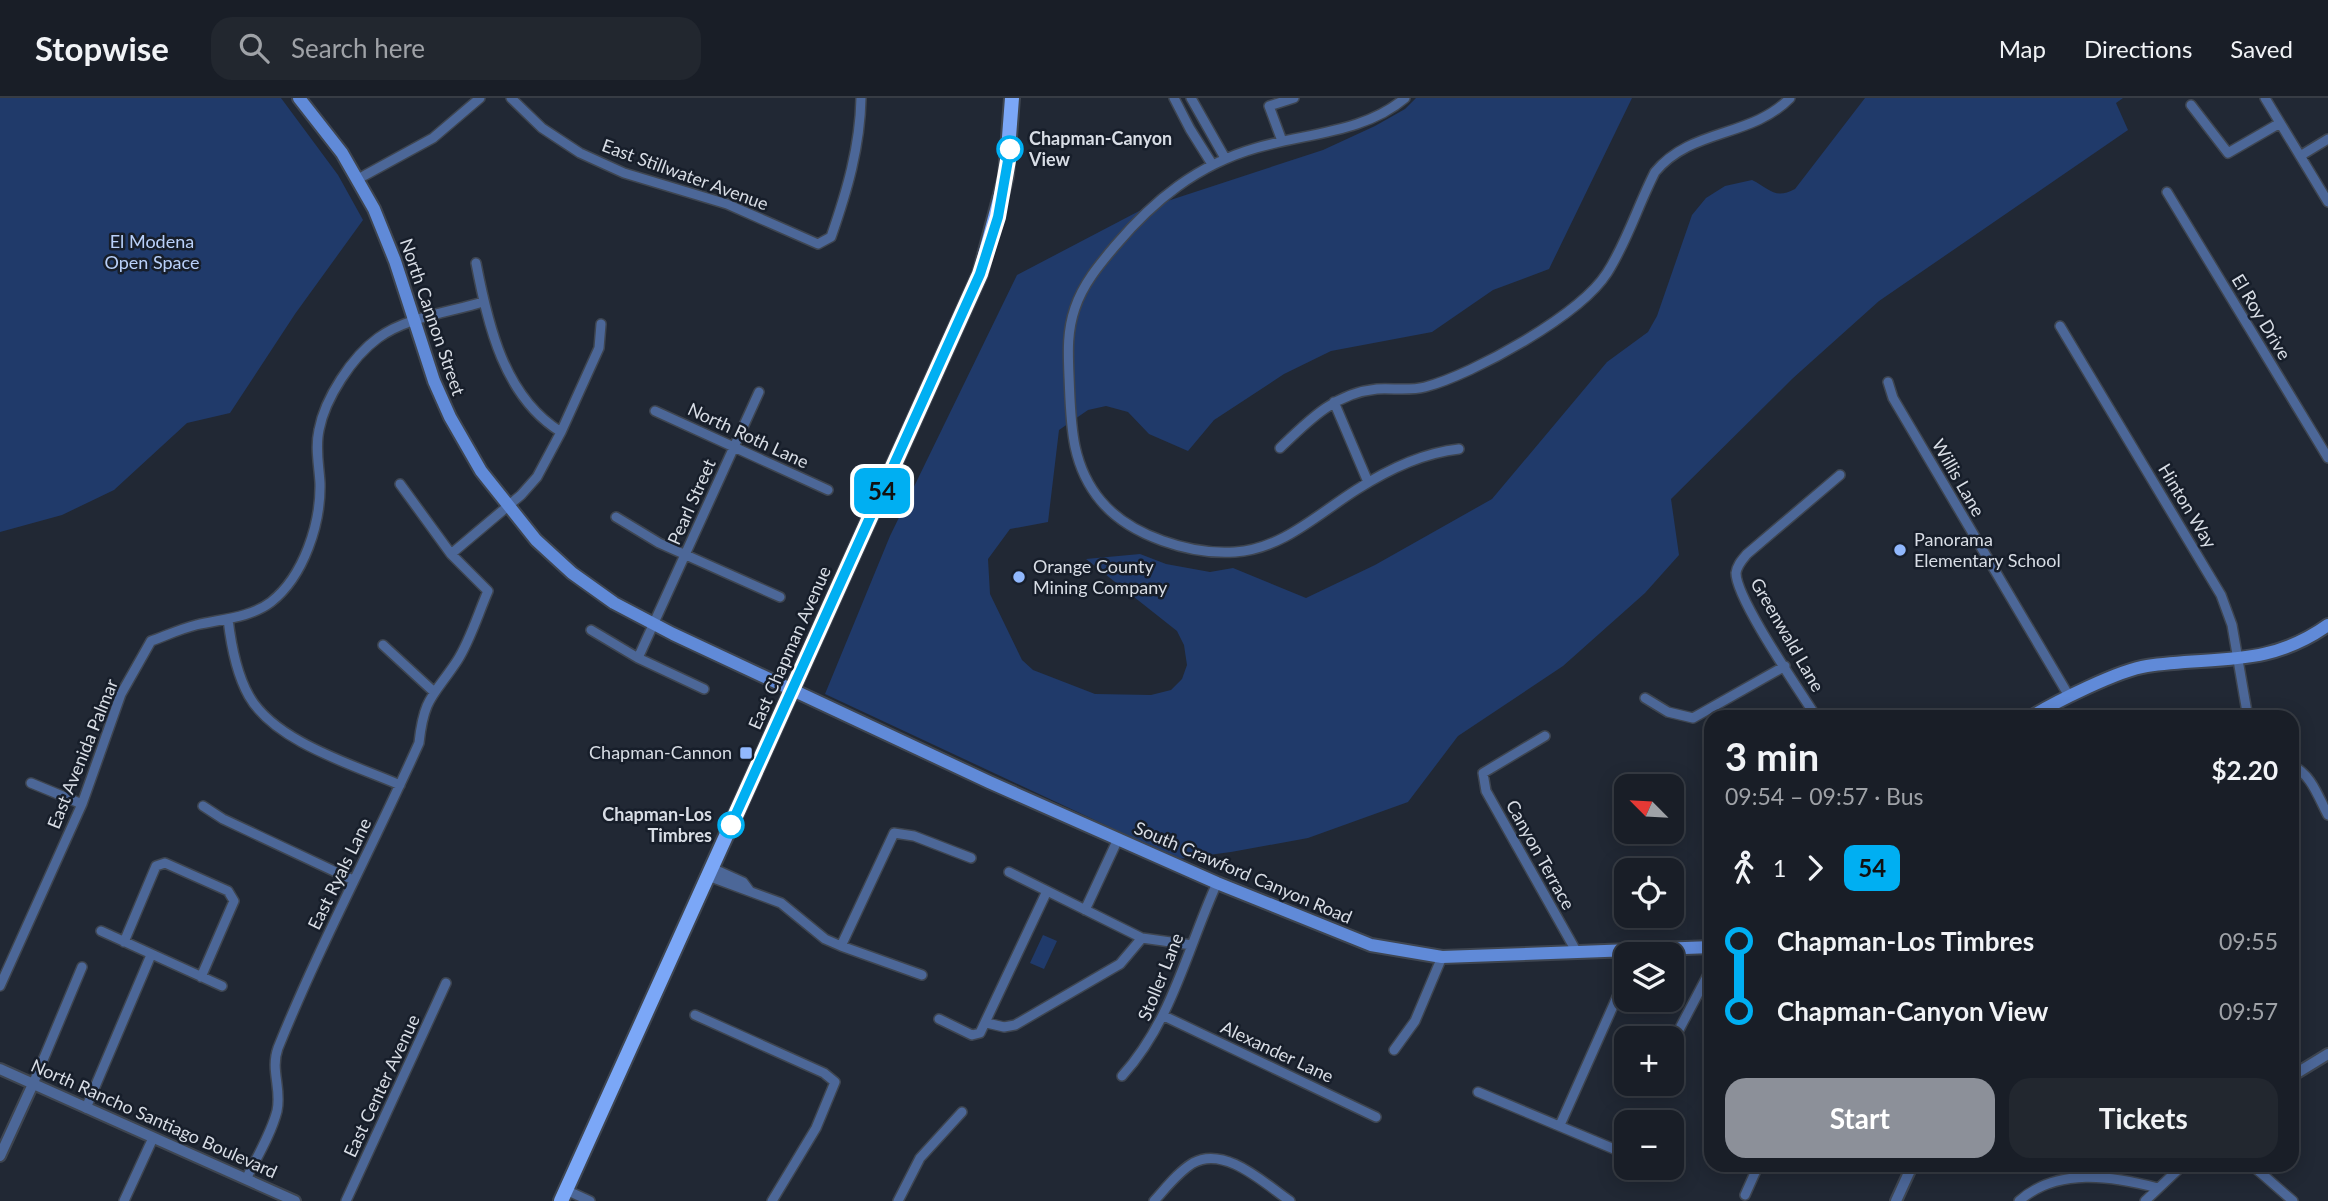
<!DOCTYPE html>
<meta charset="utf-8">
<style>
body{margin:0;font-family:Lato,sans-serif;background:#22272f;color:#f1f3f6;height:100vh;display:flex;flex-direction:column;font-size:26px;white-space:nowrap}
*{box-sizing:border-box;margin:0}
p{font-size:23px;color:#9fa2a7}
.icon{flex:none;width:38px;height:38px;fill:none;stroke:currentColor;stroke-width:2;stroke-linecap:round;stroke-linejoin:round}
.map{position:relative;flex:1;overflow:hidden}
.details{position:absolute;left:1704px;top:612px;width:595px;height:462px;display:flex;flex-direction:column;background:#191e27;border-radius:21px;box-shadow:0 4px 18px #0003,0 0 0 2px #373c44}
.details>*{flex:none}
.badge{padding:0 14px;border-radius:10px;font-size:24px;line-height:46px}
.needle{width:46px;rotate:294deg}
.controls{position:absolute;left:1614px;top:676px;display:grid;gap:14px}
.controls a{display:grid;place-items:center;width:70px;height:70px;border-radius:14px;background:#191e27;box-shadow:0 4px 18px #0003,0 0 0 2px #373c44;font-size:35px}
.map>.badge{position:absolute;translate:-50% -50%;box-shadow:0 0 0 4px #fff}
.legs{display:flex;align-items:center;gap:10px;height:77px;padding:0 21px;font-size:23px}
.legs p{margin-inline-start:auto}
.head{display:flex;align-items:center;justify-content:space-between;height:119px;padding:0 21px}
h1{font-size:38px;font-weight:700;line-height:52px}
.primary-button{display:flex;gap:14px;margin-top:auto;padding:14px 21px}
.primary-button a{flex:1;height:80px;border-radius:21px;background:#8c9099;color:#fff;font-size:28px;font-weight:700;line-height:80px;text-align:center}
.primary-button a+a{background:#22272f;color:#f1f3f6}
ul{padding:0 21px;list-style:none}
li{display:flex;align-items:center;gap:24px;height:70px;font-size:26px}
li i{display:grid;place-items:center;width:10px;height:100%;margin:0 9px;background:currentColor}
li i::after{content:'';width:18px;height:18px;margin:-9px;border:5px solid;border-radius:50%;background:#191e27}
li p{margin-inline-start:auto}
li:first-child i{background:linear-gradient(#0000 50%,currentColor 0)}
li:last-child i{background:linear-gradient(currentColor 50%,#0000 0)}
header{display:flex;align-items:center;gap:42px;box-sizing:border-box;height:98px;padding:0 35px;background:#191e27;border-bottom:2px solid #373c44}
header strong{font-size:33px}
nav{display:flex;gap:38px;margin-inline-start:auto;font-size:24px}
.search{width:490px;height:63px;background:#22272f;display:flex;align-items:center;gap:18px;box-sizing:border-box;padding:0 24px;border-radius:21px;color:#9fa2a7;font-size:26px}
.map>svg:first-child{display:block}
</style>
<header>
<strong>Stopwise</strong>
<div class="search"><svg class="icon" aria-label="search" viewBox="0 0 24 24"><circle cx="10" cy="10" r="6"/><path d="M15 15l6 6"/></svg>Search here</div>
<nav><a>Map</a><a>Directions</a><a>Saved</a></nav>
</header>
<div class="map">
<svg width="2328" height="1103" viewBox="0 0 2328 1103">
<rect width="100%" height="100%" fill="#212834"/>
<!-- green -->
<path fill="#203a6a" d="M 0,0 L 281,0 L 338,77 L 363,122 L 295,216 L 230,315 L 187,325 L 114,392 L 62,417 L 0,434 Z
M 1416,0 L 1632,0 L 1549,171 L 1493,192 L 1432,234 L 1331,253 L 1284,276 L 1214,322 L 1188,353 L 1149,336 L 1128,314 L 1106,308 L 1088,312 L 1059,332 L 1048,424 L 1010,431 L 988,461 L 990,496 L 1022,562 L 1033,572 L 1095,596 L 1151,597 L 1171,592 L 1182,581 L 1187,567 L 1184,547 L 1177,533 L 1086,461 L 1140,456 L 1166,466 L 1210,474 L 1233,470 L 1306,500 L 1375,467 L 1492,401 L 1607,264 L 1648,234 L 1657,218 L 1692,117 L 1706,100 L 1725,88 L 1752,82 C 1770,91 1775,102 1795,91 L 1865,0 L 2123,0 L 2116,5 L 2128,32 L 1879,203 L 1792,281 L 1671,401 L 1679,457 L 1645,495 L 1563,568 L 1458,638 L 1408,704 L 1308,740 L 1231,754 L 1178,761 L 825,596 L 890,438 L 1017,177 L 1143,111 L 1323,52 L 1375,28 L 1405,11 Z
M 1043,837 L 1057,843 L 1044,871 L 1030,865 Z"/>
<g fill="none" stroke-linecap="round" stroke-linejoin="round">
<!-- minor casing -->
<g stroke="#3e4550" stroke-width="12">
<path id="minor" d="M 511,0 L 542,30 L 580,55 L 624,75 L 727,106 L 818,146 L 831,139 C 847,93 860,49 861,0
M 1174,0 L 1190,31 L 1212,66
M 1191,0 L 1225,60
M 1405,0 C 1364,35 1306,35 1256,50 C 1197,67 1154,102 1115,148 C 1099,167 1083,186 1075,210 C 1067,233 1068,254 1069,278 C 1071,324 1070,366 1101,403 C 1130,438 1191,457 1235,454 C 1282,451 1318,416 1356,392 C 1387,372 1422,355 1459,351
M 2265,0 L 2328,104
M 2191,7 L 2228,55 L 2280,25
M 1282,43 L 1269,8 L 1294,0
M 2300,58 L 2328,41
M 358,81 L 433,40 L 480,0
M 2167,94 L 2328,360
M 476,165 C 488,227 504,299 561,334
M 2060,228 L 2221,497 L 2232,527 L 2248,620
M 1888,284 L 1893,300 L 2069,598
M 1334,304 L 1368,384
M 655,313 L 828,392
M 1280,350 C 1309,322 1335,295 1377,291 C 1393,290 1410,293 1425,289 C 1474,276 1580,217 1607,175 C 1627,144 1638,107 1655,74 C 1691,30 1751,40 1790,0
M 616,419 L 659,445 L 780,499
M 451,456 L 521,397 L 537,379 L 561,334 L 599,250 L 601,226
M 228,521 C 231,547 236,575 249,598 C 275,644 354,667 400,687
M 591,532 L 638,560 L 704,591
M 383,547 L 433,593
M 638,560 L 759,294
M 1645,600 L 1668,614 L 1693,620 L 1785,568
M 1817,620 C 1800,593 1736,501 1736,475 C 1737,467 1742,462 1747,456 L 1840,377
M 1545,638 L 1483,675 L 1486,693 L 1575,851
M 2292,668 C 2311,675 2319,701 2328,717
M 31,685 L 82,706
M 203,708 L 223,721 L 353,782
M 712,770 L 743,784 L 749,792
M 1009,774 L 1142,840 L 1192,847
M 708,778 L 781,805 L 825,841 L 841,848 L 922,877
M 1085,812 L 1118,741
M 101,833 L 222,888
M 124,844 L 156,768 L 165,765 L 228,793 L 234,803 L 201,879
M 841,848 L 894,735 L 914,738 L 971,760
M 0,888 L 82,706 L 121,596 L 151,543 C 165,538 180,531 196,527 C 221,521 250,520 271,504 C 304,478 321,425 320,385 C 319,367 315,350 319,332 C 325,300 352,259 378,240 C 406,219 451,214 483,204
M 695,917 L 824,975 L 835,984 L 816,1030 L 772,1103
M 1164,918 L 1376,1019
M 939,921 L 972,937 L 980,935 L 1047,793
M 987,925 L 1004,929 L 1015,927 L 1120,866 L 1142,840
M 1671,947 L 1712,869
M 1394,952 L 1415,923 L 1442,859
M 1122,978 C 1172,923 1187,851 1217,785
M 33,986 L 82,869
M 1478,994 L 1626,1056
M 86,1010 L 151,857
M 1560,1027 L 1626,879
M 2253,1068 L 2293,1103
M 246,1081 C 257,1059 271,1036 277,1013 C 282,991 270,972 278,950 C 320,846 373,748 419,645 C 424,599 433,599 457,563 C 470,543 478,516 488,493 L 451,456 L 400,386
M 566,1092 L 590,1103
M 1745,1097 L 1758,1068
M 124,1103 L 153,1040
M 346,1103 L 446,885
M 898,1103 L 920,1060 L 962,1014
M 1154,1103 C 1166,1090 1178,1074 1193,1065 C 1225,1047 1265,1086 1290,1103
M 2019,1103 C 2057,1069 2113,1078 2158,1090
M 2145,1103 L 2182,1068"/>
</g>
<!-- tertiary casing -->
<g stroke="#3e4550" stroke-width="14">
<path id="tertiary" d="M 0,971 L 295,1103
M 2292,978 L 2328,956
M 0,1058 L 33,986
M 1896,1103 L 1912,1068"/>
</g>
<!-- secondary casing -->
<g stroke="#3e4550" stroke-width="16">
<path id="secondary" d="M 299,0 L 342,55 L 374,111 L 395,163 L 434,283 L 450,319 L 481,373 L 536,442 L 572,475 L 614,505 L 673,536 L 989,684 L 1217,785 L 1371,847 L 1442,859 L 1712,849
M 2029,620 C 2055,604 2119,572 2147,568 C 2216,558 2268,570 2328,527"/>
</g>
<!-- primary casing -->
<g stroke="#3e4550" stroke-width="18">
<path id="primary" d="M 561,1103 L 980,176 L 1006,78 L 1012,0"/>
</g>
<!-- minor -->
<use href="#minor" stroke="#4c6798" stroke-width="9"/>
<!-- tertiary -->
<use href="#tertiary" stroke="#4c6798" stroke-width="10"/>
<!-- secondary -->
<use href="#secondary" stroke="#608ad8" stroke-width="12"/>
<!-- primary -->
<use href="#primary" stroke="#7ba7f7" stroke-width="14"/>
</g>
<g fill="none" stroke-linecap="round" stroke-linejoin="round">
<!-- line-1 casing -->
<g stroke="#fff" stroke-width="16">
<path id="line-1" d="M 731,727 L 980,176 L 998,119 L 1010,51"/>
</g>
<!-- line-1 -->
<use href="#line-1" stroke="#00aff2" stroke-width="10"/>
</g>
<!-- markers -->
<g fill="#fff" stroke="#00aff2" stroke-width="3.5">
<circle cx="1010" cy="51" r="12"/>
<circle cx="731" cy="727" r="12"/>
</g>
<g fill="#91b8fd" stroke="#171e2a" stroke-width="2.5">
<circle cx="1900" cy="452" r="7"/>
<circle cx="1019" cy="479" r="7"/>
<rect x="739" y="648" width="14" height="14" rx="3.5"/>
</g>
<g text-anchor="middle" stroke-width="5" stroke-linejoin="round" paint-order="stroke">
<!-- stop labels -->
<g font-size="18" font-weight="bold" fill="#d8dde5" stroke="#171e2a" text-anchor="start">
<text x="1029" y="47">Chapman-Canyon<tspan x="1029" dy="21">View</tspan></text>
<text x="712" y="723" text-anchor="end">Chapman-Los<tspan x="712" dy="21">Timbres</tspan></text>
</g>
<!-- street labels -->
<g font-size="18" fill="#d8dde5" stroke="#171e2a">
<text transform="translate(685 77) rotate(20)" y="6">East Stillwater Avenue</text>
<text transform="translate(432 219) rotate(71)" y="6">North Cannon Street</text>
<text transform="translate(2261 219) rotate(59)" y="6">El Roy Drive</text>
<text transform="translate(748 338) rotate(25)" y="6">North Roth Lane</text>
<text transform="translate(1958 380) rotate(60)" y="6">Willis Lane</text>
<text transform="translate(692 404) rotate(-66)" y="6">Pearl Street</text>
<text transform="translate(2187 408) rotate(59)" y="6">Hinton Way</text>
<text transform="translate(1787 537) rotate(60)" y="6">Greenwald Lane</text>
<text transform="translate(790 550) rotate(-66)" y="6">East Chapman Avenue</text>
<text transform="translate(83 656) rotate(-68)" y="6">East Avenida Palmar</text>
<text transform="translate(1540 757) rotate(61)" y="6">Canyon Terrace</text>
<text transform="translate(1243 775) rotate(23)" y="6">South Crawford Canyon Road</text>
<text transform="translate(340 776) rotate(-64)" y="6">East Ryals Lane</text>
<text transform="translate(1161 879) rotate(-68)" y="6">Stoller Lane</text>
<text transform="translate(1277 954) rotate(25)" y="6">Alexander Lane</text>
<text transform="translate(382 988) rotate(-65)" y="6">East Center Avenue</text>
<text transform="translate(154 1021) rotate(24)" y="6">North Rancho Santiago Boulevard</text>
</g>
<!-- park labels -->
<g font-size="18" fill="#b9d0f9" stroke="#171e2a">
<text x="152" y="150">El Modena<tspan x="152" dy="21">Open Space</tspan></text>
</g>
<!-- poi labels -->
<g font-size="18" fill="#d8dde5" stroke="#171e2a" text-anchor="start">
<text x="1914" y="448">Panorama<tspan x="1914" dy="21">Elementary School</tspan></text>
<text x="1033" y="475">Orange County<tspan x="1033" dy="21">Mining Company</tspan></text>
<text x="732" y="661" text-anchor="end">Chapman-Cannon</text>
</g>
</g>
</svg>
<div class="controls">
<a><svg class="needle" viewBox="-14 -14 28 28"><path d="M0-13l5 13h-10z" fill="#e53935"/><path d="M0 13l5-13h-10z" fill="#9fa2a7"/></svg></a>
<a><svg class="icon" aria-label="locate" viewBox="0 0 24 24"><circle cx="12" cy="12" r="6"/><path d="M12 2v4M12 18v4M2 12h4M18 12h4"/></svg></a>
<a><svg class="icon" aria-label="layers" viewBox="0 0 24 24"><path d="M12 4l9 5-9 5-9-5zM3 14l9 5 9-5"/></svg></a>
<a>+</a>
<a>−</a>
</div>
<b class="badge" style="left:882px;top:393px;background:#00aff2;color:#111">54</b>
<section class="details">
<div class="head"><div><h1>3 min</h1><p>09:54 – 09:57 · Bus</p></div><b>$2.20</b></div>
<div class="legs"><svg class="icon" aria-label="walk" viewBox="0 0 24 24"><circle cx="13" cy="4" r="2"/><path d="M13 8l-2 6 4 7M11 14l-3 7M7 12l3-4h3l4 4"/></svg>1<svg class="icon" aria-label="forward" viewBox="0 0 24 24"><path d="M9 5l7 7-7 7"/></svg><b class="badge" style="background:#00aff2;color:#111">54</b></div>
<ul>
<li><i style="color:#00aff2"></i><b>Chapman-Los Timbres</b><p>09:55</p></li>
<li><i style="color:#00aff2"></i><b>Chapman-Canyon View</b><p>09:57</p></li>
</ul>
<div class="primary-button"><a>Start</a><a>Tickets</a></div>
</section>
</div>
